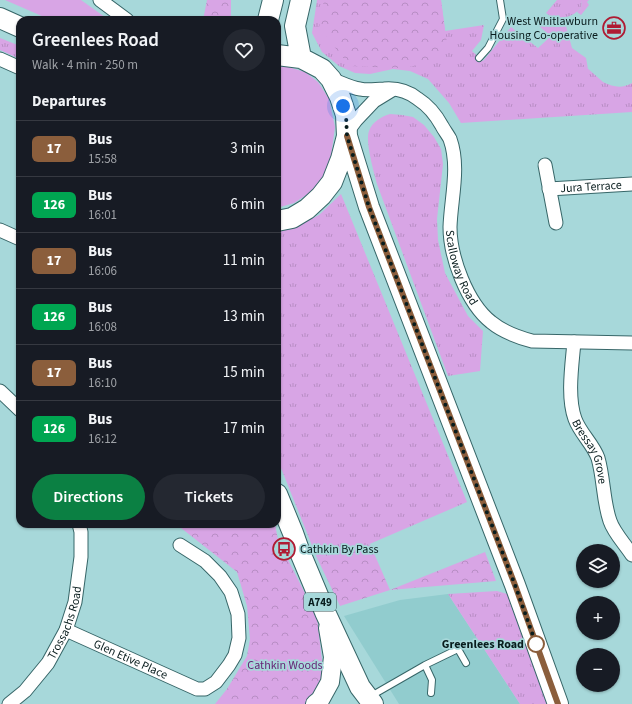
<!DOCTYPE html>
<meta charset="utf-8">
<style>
body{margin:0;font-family:"Source Sans 3",sans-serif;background:#242831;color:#f1f3f6;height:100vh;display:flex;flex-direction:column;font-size:15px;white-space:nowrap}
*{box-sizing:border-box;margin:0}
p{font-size:13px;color:#9ea1a6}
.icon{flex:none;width:22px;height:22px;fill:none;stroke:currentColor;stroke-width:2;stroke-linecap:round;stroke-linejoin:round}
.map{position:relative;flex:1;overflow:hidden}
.panel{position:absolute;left:16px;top:16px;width:265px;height:512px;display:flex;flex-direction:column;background:#171b24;border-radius:12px;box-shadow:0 1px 3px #0004}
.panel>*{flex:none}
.badge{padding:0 8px;border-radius:6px;font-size:14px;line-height:26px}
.tools{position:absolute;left:576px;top:544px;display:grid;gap:8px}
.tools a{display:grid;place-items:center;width:44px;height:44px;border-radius:50%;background:#171b24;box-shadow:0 1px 3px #0004;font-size:20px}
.you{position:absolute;width:20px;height:20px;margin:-10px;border:3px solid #fff;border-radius:50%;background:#1a73e8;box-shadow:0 0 0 6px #1a73e833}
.map>.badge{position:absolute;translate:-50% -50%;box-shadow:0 0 0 2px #fff}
h2{padding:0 16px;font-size:15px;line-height:36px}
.round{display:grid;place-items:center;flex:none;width:42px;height:42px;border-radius:21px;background:#242831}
.headline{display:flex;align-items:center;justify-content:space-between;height:68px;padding:0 16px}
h1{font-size:19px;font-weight:600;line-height:30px}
.cta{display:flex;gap:8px;margin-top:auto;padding:8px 16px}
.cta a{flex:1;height:46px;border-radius:24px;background:#0b8043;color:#fff;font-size:16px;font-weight:600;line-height:46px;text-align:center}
.cta a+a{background:#242831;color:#f1f3f6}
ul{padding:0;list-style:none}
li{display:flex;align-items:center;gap:12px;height:56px;padding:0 16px;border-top:1px solid #363941}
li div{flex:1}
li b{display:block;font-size:15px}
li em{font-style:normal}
li .badge{min-width:44px;font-weight:700;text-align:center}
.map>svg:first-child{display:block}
</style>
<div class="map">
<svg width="632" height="704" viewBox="0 0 632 704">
<defs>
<pattern id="grass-tufts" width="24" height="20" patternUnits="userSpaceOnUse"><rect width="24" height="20" fill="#d8a5e5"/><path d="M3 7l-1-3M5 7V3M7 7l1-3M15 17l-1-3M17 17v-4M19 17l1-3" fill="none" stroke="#b88dc4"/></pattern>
<pattern id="forest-crowns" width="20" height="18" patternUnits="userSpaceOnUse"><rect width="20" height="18" fill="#d8a5e5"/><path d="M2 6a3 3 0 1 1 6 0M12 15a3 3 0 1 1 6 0" fill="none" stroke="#b88dc4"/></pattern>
</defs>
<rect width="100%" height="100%" fill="#a7d8da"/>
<!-- built -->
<path fill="#91ccce" d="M 448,594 L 520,704 L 399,704 L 344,616 L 400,600 Z"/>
<!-- grass -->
<path fill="url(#grass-tufts)" d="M 317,0 L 441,0 L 445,31 L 484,25 L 481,40 L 472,51 L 483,61 L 511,27 L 538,48 L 551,36 L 603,82 C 614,87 621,89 632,83 L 632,112 L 461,123 L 449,103 L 428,79 L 410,71 L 393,69 L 370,74 L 355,73 L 339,66 L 322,52 L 312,33 Z
M 557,0 L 582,0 L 581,8 C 571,18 566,17 553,18 L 546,13 Z
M 0,38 L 20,46 L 20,59 L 0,50 Z
M 390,114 L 402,115 L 413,117 L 424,125 L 434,137 L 441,149 L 443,164 L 437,219 L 438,240 L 445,273 L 461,303 L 468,316 L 483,331 L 480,371 L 448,376 L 377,184 C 374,172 365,142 369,131 C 372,122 382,116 390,114 Z
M 341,194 L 467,502 L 358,549 L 317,558 L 277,458 L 277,230 L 289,230 L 319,215 Z
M 497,591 L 507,594 L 547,704 L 520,704 L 448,594 Z"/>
<!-- forest -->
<path fill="url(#forest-crowns)" d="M 207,0 L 231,0 L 231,20 L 203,20 Z
M 324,0 L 441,0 L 447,44 L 426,65 L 397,68 L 350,66 L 319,28 Z
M 176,524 L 275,524 L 278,540 L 317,617 L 324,678 L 309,704 L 215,704 L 227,689 L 247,656 L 250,639 L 247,606 L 237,572 Z
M 370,544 L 390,590 L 485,552 L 496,581 L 390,590 L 340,606 L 317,558 L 358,549 Z"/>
<!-- garden -->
<path fill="#d8a5e5" d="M 5,0 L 81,0 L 109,20 L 51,20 Z
M 582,0 L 589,0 L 587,2 L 589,5 L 581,15 L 577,12 L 581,8 Z
M 539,26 L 558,27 L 566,26 L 572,48 L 586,58 L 588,69 Z
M 285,66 L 305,72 L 318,82 L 329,99 L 335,127 L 331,156 L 324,176 L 311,192 L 294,203 L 277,208 L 277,67 Z"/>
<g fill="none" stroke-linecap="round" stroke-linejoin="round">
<!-- lane casing -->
<g stroke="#376668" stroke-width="8">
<path id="lane" d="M 479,58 L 488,48 L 503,19 L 500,0
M 425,665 L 432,680 L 431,693
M 371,696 L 425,665 L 458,649 L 466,663"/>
</g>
<!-- street casing -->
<g stroke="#376668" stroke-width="15">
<g id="street">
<path d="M 100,0 L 127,20"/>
<path d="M 0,59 L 20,68"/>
<path id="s1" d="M 331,79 C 340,82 351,88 360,89 C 368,91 376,89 384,89 C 396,88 408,91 418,99 C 429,106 436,115 442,126 C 444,130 448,135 450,139 C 460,167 451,198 450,227 C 450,257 467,303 491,322 C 503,332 517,337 532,341 L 632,343"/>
<path d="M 347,132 L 356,120 L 374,101 L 392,90"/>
<path d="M 545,165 L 556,223"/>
<path id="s2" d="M 549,189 L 632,184"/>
<path d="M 0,230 L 20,239"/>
<path id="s3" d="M 574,342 C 572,365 567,397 575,419 C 580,433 593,444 598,458 C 604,479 603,501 610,521 C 614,533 625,544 632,555"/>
<path d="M 0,391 L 20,410"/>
<path id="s4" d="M 66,630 L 197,689 L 205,689 L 216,682 L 229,665 L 235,655 L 239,638 L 238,614 L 231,592 L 220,576 L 205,561 L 180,545"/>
<path id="s5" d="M 9,704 L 25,691 L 48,663 L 66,630 L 75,602 L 81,557 L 81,532 L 79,524"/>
</g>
</g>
<!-- secondary casing -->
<g stroke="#376668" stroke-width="20">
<path id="secondary" d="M 315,704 L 320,700 L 330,682 L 333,657 L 328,628"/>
</g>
<!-- primary casing -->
<g stroke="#376668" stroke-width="22">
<path id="primary" d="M 0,18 L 20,27
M 268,20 L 273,0
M 277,55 L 301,58 L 322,69 L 331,79 L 340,97 L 346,115 L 347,136 L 341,159 L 332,182 L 321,196 L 307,209 L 292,218 L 277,221
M 301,58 L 295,26 L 301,0
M 347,136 L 369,207 L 515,585 L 558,704
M 277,494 L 293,533 L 299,550 L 325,612 L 360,687 L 373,704"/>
</g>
<!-- lane -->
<use href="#lane" stroke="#fff" stroke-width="6"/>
<!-- street -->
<use href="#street" stroke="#fff" stroke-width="13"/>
<!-- secondary -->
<use href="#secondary" stroke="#fff" stroke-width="18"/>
<!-- primary -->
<use href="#primary" stroke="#fff" stroke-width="20"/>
</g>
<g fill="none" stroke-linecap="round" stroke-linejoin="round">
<!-- line casing -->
<g stroke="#fff" stroke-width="9">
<path id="line" d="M 347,136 L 369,207 L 515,585 L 558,704"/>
</g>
<!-- line -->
<use href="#line" stroke="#8b5e3c" stroke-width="6"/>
<!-- walk -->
<path stroke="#081c1d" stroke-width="4" stroke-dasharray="0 7.2" d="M 343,106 L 346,115 L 347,136 L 369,207 L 515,585 L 536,644"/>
</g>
<!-- icons -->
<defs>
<g id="office-ring" transform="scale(1.15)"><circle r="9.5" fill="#a7d8da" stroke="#af1b33" stroke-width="1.5"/><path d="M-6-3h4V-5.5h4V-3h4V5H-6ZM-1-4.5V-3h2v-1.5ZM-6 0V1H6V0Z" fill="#af1b33"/></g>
<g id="bus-ring" transform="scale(1.15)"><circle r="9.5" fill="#a7d8da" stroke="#af1b33" stroke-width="1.5"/><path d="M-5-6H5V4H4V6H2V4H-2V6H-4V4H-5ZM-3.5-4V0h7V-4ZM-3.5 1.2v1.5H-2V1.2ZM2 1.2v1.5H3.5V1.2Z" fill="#af1b33"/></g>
</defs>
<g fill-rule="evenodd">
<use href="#office-ring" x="614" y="28"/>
<use href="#bus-ring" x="284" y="549"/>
</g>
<!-- markers -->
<circle fill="#fff" stroke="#8b5e3c" stroke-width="2" cx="536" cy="644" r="8"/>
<g text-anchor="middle" stroke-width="3.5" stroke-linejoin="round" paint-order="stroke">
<!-- shield labels -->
<rect fill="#a7d8da" stroke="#385456" stroke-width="1" x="304" y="593" width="32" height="18" rx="3"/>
<g font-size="11" font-weight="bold" fill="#081c1d">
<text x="320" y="606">A749</text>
</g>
<!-- poi labels -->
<g font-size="12" fill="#081c1d" stroke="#a7d8da" text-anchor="end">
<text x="598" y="25">West Whitlawburn<tspan x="598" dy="14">Housing Co-operative</tspan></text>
<text x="300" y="553" text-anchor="start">Cathkin By Pass</text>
</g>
<!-- street labels -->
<g font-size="12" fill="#081c1d" stroke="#a7d8da">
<text dy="4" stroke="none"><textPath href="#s2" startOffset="42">Jura Terrace</textPath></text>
<text dy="4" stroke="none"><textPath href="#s1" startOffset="274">Scalloway Road</textPath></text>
<text dy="4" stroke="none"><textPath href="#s3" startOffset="114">Bressay Grove</textPath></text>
<text dy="4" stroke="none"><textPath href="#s5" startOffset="101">Trossachs Road</textPath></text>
<text dy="4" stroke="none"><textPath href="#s4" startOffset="71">Glen Etive Place</textPath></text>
</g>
<!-- stop labels -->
<g font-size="12" font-weight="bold" fill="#081c1d" stroke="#a7d8da" text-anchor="end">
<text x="524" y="648">Greenlees Road</text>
</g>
<!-- park labels -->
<g font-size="12" fill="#662475" stroke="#a7d8da">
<text x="285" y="669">Cathkin Woods</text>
</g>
</g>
</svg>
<div class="tools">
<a><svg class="icon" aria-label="layers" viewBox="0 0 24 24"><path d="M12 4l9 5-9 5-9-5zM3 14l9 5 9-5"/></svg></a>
<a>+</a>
<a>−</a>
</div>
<div class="you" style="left:343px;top:106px"></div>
<section class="panel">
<div class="headline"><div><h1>Greenlees Road</h1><p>Walk · 4 min · 250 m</p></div><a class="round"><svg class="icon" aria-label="heart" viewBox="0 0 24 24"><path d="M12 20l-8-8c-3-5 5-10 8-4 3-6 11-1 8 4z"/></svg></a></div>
<h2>Departures</h2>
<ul>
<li><span class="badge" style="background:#8b5e3c;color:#fff">17</span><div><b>Bus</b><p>15:58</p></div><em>3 min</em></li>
<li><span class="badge" style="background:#00a651;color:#fff">126</span><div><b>Bus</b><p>16:01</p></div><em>6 min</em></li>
<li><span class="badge" style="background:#8b5e3c;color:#fff">17</span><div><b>Bus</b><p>16:06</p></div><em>11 min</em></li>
<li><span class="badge" style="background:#00a651;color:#fff">126</span><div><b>Bus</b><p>16:08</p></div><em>13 min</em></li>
<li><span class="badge" style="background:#8b5e3c;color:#fff">17</span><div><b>Bus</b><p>16:10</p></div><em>15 min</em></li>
<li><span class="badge" style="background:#00a651;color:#fff">126</span><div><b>Bus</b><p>16:12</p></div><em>17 min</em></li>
</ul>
<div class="cta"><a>Directions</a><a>Tickets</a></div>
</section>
</div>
